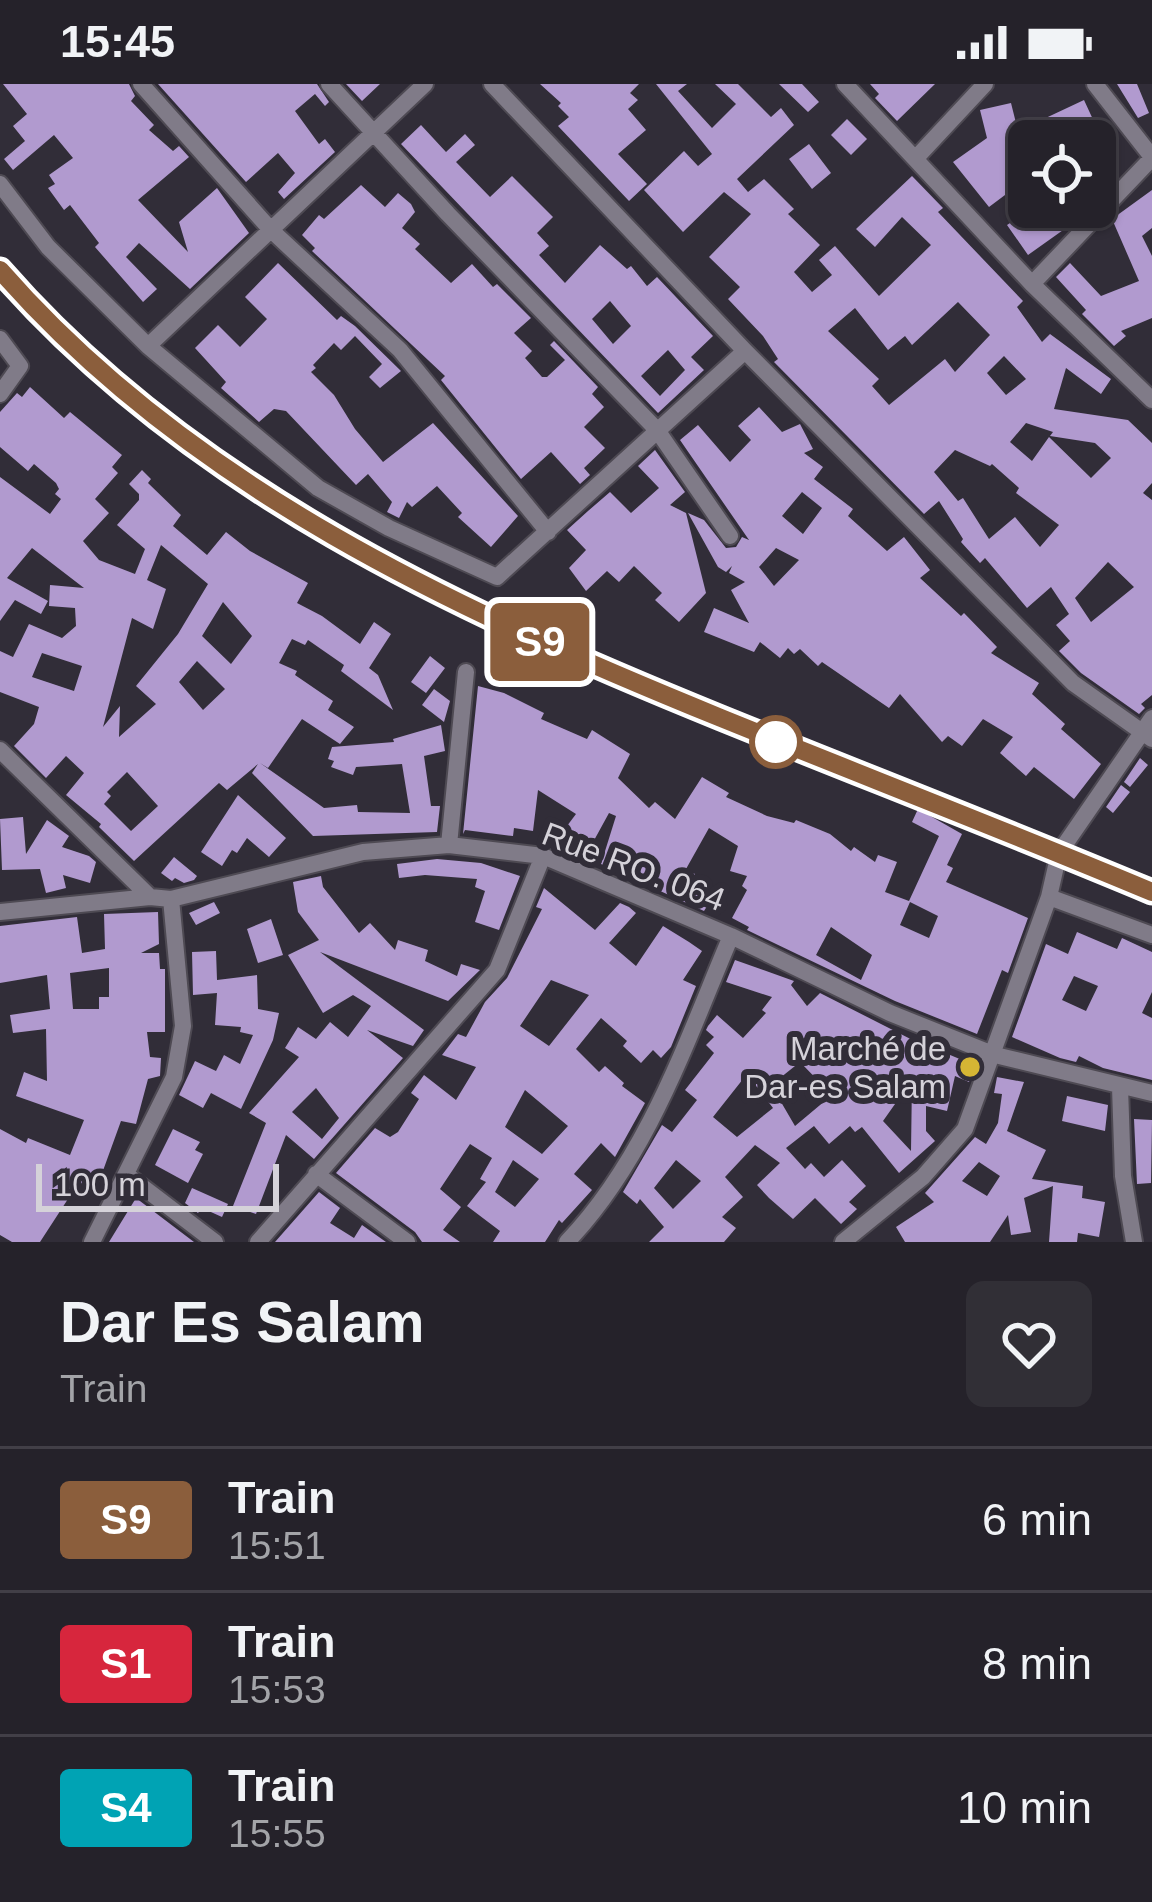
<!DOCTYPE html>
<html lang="fr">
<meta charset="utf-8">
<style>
body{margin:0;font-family:Arial,sans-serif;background:#312f36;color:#f1f3f6;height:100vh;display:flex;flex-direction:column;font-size:45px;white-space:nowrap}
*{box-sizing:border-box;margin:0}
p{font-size:39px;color:#a3a4a8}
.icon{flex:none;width:66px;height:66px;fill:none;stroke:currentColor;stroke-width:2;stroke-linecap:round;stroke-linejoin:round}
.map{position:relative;height:1158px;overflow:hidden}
.details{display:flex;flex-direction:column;background:#25222a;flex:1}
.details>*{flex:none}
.badge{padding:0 24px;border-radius:9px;font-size:42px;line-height:78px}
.fabs{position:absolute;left:1008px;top:36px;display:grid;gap:24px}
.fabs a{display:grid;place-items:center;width:108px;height:108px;border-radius:18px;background:#25222a;box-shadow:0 3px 9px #0004,0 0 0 3px #423f47;font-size:60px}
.scale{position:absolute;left:36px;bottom:30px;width:243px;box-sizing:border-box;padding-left:12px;border:6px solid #d5d2d9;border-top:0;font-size:33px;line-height:42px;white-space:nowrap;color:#d5d2d9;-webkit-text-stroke:9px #312d38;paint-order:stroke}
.map>.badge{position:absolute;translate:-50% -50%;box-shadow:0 0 0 6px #fff}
.round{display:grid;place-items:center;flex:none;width:126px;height:126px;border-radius:18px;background:#312f36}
.head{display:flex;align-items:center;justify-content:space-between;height:204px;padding:0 60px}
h1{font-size:57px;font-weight:700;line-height:90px}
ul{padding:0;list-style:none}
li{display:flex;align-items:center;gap:36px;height:144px;padding:0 60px;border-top:3px solid #423f47}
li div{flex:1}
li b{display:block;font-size:45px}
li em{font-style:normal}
li .badge{min-width:132px;font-weight:700;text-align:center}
.status{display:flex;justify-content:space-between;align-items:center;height:84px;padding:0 60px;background:#25222a;direction:ltr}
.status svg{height:33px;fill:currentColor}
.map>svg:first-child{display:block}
</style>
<div class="status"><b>15:45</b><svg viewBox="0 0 49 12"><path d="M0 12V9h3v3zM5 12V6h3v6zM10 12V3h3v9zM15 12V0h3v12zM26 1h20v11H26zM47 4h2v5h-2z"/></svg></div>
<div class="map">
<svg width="1152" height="1158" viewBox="0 0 1152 1158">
<rect width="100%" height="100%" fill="#312d38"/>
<!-- building -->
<path fill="#b19acf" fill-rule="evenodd" d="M 3,0 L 129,0 L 135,12 L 131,17 L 154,41 L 149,46 L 173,67 L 179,62 L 189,73 L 138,116 L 188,168 L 179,138 L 217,104 L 249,149 L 190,205 L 139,159 L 126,173 L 157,205 L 143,218 L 95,163 L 99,159 L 70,121 L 64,126 L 48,104 L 55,100 L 49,91 L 73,74 L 54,51 L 13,86 L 4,75 L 25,57 L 13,42 L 27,30 Z
M 158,0 L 317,0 L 329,18 L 325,22 L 315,10 L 295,27 L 319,60 L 325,55 L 335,68 L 284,115 L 278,108 L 295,89 L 278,69 L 246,98 Z
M 346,0 L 380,0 L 362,17 Z
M 540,0 L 639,0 L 630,9 L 638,16 L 628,25 L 646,46 L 618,70 L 647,100 L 629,117 L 558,42 L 569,33 L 558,22 L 561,19 Z
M 656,0 L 687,0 L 678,7 L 712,44 L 736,20 L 715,0 L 738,0 L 771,33 L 781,24 L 794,41 L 737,95 L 748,108 L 764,95 L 794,125 L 788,130 L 820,161 L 794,188 L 812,208 L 832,191 L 819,176 L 835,162 L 879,212 L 931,161 L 902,133 L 875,163 L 856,145 L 912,92 L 943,124 L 938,128 L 1023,217 L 1017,223 L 1042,258 L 1050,250 L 1111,295 L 1101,310 L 1066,284 L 1054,325 L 1128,336 L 1152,359 L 1152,399 L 1143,409 L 1152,416 L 1152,611 L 1141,620 L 1145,624 L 1139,630 L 1081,589 L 1059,567 L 1070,557 L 1056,541 L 1069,530 L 1051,503 L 1027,524 L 985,474 L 980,479 L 961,458 L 963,455 L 939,417 L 924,430 L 774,278 L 778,275 L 763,252 L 728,215 L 740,203 L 709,173 L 751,130 L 724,108 L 683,148 L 644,106 L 684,67 L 698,82 L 712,70 ZM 958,218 L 990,251 L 955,288 L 945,275 L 889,321 L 872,302 L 879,295 L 828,247 L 855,224 L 888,266 L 905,252 L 912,261 ZM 1004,272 L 1026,295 L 1006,311 L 987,289 ZM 1026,339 L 1053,348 L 1050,352 L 1095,359 L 1111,374 L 1091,394 L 1049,353 L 1032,377 L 1010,358 ZM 955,366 L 990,382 L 992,380 L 1019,404 L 1016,409 L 1059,441 L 1040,463 L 1015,433 L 989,455 L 963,414 L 958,417 L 934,388 ZM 1108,478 L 1134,503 L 1091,538 L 1075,514 Z
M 779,0 L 802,0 L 819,18 L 808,28 Z
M 870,0 L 935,0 L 897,37 L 875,14 L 879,10 Z
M 1117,0 L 1137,0 L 1149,29 L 1138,34 Z
M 1084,16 L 1096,42 L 1086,46 L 1094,57 L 1029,57 L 1029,123 L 1059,123 L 1073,139 L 1028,171 L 1007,141 L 1022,131 L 1005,111 L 989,123 L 953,78 L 987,54 L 980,26 L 1011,19 L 1018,47 Z
M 847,35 L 867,55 L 851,71 L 831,51 Z
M 421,41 L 446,68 L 465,50 L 475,61 L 456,78 L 490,113 L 512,92 L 553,133 L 537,149 L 549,162 L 539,171 L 565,199 L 600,161 L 627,185 L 631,182 L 647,202 L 657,193 L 713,252 L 691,273 L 704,286 L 658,329 L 401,60 ZM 610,217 L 631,242 L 613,260 L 592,235 ZM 668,266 L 685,286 L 660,312 L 641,292 Z
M 809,60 L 831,89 L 812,105 L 789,75 Z
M 361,101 L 385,123 L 398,109 L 411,120 L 415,128 L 402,144 L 420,160 L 415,165 L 451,199 L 472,180 L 493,203 L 497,200 L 531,234 L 514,249 L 532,267 L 525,274 L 542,293 L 547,293 L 565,276 L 550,261 L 554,257 L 598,303 L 592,310 L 604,323 L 584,343 L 605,364 L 584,384 L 590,391 L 580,400 L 551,368 L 521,395 L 441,296 L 445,292 L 312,167 L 315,164 L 302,151 L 319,131 L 324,135 Z
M 1152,106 L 1152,144 L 1142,152 L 1152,172 L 1152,234 L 1121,247 L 1126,252 L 1114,262 L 1082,230 L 1086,226 L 1056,193 L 1070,179 L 1101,212 L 1139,197 L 1112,135 Z
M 278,179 L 337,236 L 341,232 L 355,242 L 401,287 L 380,304 L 369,293 L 382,280 L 355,252 L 341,266 L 334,259 L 313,281 L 316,284 L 311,288 L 334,311 L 355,345 L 383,378 L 433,339 L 518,432 L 491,463 L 458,433 L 462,429 L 437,402 L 412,423 L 407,418 L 399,434 L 387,428 L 392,418 L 368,390 L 356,401 L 286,327 L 274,325 L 259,338 L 221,304 L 226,298 L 195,264 L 218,241 L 240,263 L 267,235 L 245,213 Z
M 30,303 L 64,334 L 70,328 L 122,371 L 112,383 L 118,389 L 95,415 L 109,429 L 83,457 L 99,476 L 135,490 L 145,465 L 117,441 L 139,416 L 139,410 L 129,400 L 142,386 L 151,395 L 148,399 L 181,431 L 173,442 L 207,471 L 226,448 L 250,467 L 308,499 L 297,519 L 322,532 L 360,560 L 374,538 L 391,550 L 369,584 L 378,591 L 393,626 L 341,587 L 344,581 L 308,556 L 305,561 L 292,555 L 279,579 L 297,587 L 295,591 L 333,617 L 328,626 L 354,643 L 340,660 L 302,635 L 268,684 L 260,679 L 324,724 L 357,721 L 358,728 L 410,729 L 402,680 L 356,683 L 353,691 L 331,683 L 334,677 L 328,675 L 332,663 L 394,658 L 393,655 L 441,641 L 445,667 L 424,672 L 431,722 L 440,722 L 437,748 L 313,752 L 252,689 L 258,680 L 227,706 L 219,699 L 134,777 L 99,743 L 101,740 L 66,711 L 84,689 L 66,672 L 46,694 L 14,662 L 34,640 L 39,623 L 0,608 L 0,567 L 13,573 L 29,540 L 62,554 L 76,542 L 75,524 L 49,522 L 50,501 L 84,504 L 32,464 L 7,494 L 48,517 L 41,530 L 15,516 L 0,537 L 0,393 L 50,430 L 61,415 L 55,410 L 59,405 L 56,399 L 34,380 L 28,387 L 0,363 L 0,328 L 17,309 L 22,313 ZM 161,461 L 208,500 L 178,550 L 136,602 L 156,620 L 119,653 L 120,622 L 103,643 L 132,534 L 153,545 L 166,505 L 147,496 ZM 223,518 L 252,552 L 231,580 L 202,552 ZM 42,569 L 82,582 L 74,607 L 32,593 ZM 197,577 L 225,605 L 203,626 L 179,598 ZM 127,688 L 158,722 L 131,747 L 104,720 L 111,712 L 107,708 Z
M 759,323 L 782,348 L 800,340 L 813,365 L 804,369 L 823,383 L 814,395 L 853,425 L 848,432 L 887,467 L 904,453 L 930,486 L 920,494 L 961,532 L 964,529 L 997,563 L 991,569 L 1039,599 L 1032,610 L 1065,640 L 1061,645 L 1101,680 L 1074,715 L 1034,683 L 1026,692 L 1000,669 L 1013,653 L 983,635 L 962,662 L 948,652 L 942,658 L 900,610 L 889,624 L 822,578 L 818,582 L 800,565 L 794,570 L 788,564 L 780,574 L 760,558 L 754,568 L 704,548 L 714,524 L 749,539 L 731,506 L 745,498 L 729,489 L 732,482 L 726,488 L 718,483 L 688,429 L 704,436 L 726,464 L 736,463 L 742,453 L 749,456 L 680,356 L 698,341 L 730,378 L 751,356 L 738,342 ZM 802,408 L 822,424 L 803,450 L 782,432 ZM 776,464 L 799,476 L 774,502 L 759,483 Z
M 655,366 L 685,408 L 670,421 L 686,429 L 706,509 L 679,538 L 655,516 L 662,509 L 634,482 L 619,498 L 607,487 L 586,507 L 569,484 L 586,466 L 567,446 L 588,427 L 610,408 L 631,429 L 659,404 L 638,382 Z
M 430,572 L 445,584 L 426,609 L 411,598 Z
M 478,602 L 504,609 L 544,629 L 541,635 L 587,655 L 592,646 L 630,670 L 618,694 L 649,724 L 655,718 L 675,735 L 702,693 L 729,709 L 726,713 L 767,732 L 794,739 L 796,736 L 830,750 L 851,767 L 854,763 L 875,778 L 878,771 L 897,778 L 885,808 L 909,817 L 939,752 L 912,738 L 918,725 L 962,750 L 947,781 L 953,784 L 946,798 L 1028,834 L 1008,889 L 1002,886 L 977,950 L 895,917 L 747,846 L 749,843 L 732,834 L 747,806 L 742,802 L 747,792 L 730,787 L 738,762 L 709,744 L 686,785 L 695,790 L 686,804 L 709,819 L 704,827 L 601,780 L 616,732 L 609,729 L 586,771 L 564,767 L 555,758 L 576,730 L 538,706 L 533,747 L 514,744 L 513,752 L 465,746 L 463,750 ZM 910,818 L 938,832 L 929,854 L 900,841 ZM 831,843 L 872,871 L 861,896 L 816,871 Z
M 434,605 L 450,617 L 444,638 L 422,621 Z
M 1140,674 L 1148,681 L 1130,703 L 1124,698 Z
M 1121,701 L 1130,708 L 1113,729 L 1106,723 Z
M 238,711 L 286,754 L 269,773 L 247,754 L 237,769 L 232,766 L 222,782 L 201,768 Z
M 23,733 L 26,770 L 47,736 L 69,752 L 62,763 L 89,772 L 96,778 L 90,799 L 63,791 L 66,804 L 46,809 L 40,785 L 2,786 L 0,735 Z
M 174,773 L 197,792 L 194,796 L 184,799 L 175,794 L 172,797 L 161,789 Z
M 437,775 L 481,779 L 520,792 L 499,846 L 475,838 L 485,807 L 475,803 L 477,795 L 425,791 L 399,794 L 397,780 Z
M 321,792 L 323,803 L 359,849 L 370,839 L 395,866 L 398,856 L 428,866 L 425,877 L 457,892 L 461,880 L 480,886 L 448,917 L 320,868 L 424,946 L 413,962 L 367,946 L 403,974 L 314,1075 L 286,1051 L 256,1130 L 233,1122 L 266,1039 L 249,1029 L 299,973 L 285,964 L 298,943 L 316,955 L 330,938 L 348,953 L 371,922 L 353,911 L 323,929 L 288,871 L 319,856 L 298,828 L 293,798 ZM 316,1004 L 339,1034 L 322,1055 L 292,1028 Z
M 544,804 L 595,846 L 620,819 L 629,823 L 636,829 L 609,859 L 636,882 L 663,842 L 689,858 L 702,867 L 683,896 L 696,902 L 671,963 L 661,974 L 653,966 L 641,979 L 623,962 L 627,957 L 601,934 L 576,965 L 599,988 L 605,982 L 624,999 L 622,1002 L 645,1019 L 615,1073 L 601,1059 L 574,1090 L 592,1106 L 562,1139 L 559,1136 L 545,1158 L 493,1158 L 500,1147 L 467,1122 L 486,1098 L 480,1095 L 492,1074 L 470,1060 L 440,1105 L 461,1123 L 443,1146 L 460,1158 L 422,1158 L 415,1148 L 336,1089 L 375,1044 L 390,1053 L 398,1048 L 419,1015 L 411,1009 L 424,991 L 456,1016 L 476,983 L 442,971 L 458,950 L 466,953 L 485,918 L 507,894 L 542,825 L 536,823 ZM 551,896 L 589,911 L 549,962 L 520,942 ZM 525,1006 L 568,1042 L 542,1070 L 505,1043 ZM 513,1076 L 539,1095 L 515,1123 L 495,1108 Z
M 214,818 L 220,829 L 196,841 L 189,829 Z
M 158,828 L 159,860 L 141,869 L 159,869 L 160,885 L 165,885 L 165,948 L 147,948 L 150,973 L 161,974 L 160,992 L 148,995 L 136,1040 L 121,1037 L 96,1106 L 79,1098 L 40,1158 L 12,1158 L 0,1151 L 0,1045 L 26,1059 L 28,1054 L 70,1071 L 84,1036 L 16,1012 L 24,988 L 47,997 L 46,945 L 13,949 L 10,931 L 50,925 L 47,891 L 0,899 L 0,842 L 77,833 L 82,869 L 105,865 L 104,830 ZM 109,884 L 109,913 L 99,913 L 99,925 L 73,925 L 70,889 Z
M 271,835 L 283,871 L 258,879 L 247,845 Z
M 1077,848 L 1117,865 L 1122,854 L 1152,868 L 1152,908 L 1142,929 L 1152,934 L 1152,996 L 1103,984 L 1079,972 L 1076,978 L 1060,974 L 1012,953 L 1046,860 L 1068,870 ZM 1074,892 L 1098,902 L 1086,927 L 1062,916 Z
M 216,867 L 217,896 L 257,891 L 258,925 L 279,929 L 273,956 L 241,1025 L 211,1009 L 203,1024 L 179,1011 L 195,977 L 216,987 L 224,971 L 240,980 L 253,951 L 240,948 L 241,943 L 215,941 L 217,909 L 193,911 L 192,868 Z
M 735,876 L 794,897 L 791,901 L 807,922 L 820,909 L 942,971 L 943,968 L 974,981 L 969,998 L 955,992 L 947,1027 L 926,1022 L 926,1047 L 935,1057 L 899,1089 L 862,1043 L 855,1048 L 850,1042 L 829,1060 L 814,1042 L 786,1064 L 805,1085 L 811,1079 L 824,1093 L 842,1076 L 866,1102 L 849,1118 L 857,1125 L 841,1140 L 815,1114 L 793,1135 L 769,1114 L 757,1101 L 780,1079 L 755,1061 L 725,1093 L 743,1113 L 722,1133 L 736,1144 L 724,1158 L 649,1158 L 664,1143 L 640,1115 L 637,1120 L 623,1108 L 662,1041 L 672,1048 L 697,1016 L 685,1006 L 714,969 L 706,961 L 714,953 L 706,946 L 708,942 L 717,931 L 743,954 L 766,929 L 762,926 L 772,913 L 726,898 ZM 800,978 L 832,1011 L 795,1042 L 781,1018 L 790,1012 L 780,994 ZM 747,990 L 773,1024 L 737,1053 L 713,1033 ZM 912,996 L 911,1067 L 883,1037 ZM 676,1076 L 701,1097 L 673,1125 L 654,1104 Z
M 997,993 L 1024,998 L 1007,1047 L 1046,1066 L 1032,1095 L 1083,1102 L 1082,1114 L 1105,1118 L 1099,1153 L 1078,1149 L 1077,1158 L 1049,1158 L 1053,1102 L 1024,1114 L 1031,1148 L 1011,1151 L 1008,1131 L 990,1158 L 905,1158 L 896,1143 L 934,1118 L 925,1109 L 975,1053 L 986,1060 L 998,1039 L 1002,1010 L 994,1009 ZM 979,1078 L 1000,1092 L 987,1112 L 962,1097 Z
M 1067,1012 L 1108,1021 L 1105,1047 L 1062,1037 Z
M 1134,1035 L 1152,1036 L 1151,1099 L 1137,1100 Z
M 173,1045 L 200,1058 L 195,1066 L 203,1070 L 188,1099 L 155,1081 Z
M 192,1104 L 228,1120 L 222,1133 L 202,1124 L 198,1129 L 185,1119 Z
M 319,1108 L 340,1124 L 330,1139 L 354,1154 L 362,1141 L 386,1158 L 275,1158 Z
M 136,1114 L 194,1158 L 109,1158 Z"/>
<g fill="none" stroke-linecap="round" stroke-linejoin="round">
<!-- minor casing -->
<g stroke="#4e4a53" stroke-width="20">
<path id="minor" d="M 141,0 L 271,146 L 400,266 L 548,448
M 329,0 L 448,130 L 657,346 L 730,452
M 492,0 L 745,267 L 1073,599 L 1152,655
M 845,0 L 1032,200 L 1152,316
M 1095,0 L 1152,73
M 916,74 L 985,0
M 0,100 L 48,163 L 148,262 L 318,404 L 389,444 L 497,493 L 745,267
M 1032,200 L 1152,74
M 0,255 L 20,282 L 0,310
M 148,262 L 425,0
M 0,666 L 150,813
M 449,761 L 466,588
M 1049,813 L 1152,851
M 0,828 L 150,813 L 171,815 L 363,768 L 449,761 L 543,772 L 731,852 L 890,929 L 995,971 L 1152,1009
M 1120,1003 L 1123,1092 L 1134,1158
M 316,1090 L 407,1158
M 127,1091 L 215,1158
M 92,1158 L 174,993 L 183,942 L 171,815
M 258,1158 L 497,886 L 543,772
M 567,1158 C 648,1073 686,958 731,852
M 843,1158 L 923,1093 L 965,1045 L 1049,813 L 1059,769 L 1152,634"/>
</g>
<!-- minor -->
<use href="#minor" stroke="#807b88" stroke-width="16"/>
<!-- rail casing -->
<g stroke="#827f88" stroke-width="9">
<path id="rail" d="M 0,186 C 193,407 463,530 729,638 C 870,695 1012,750 1152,808"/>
</g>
<!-- rail -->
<use href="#rail" stroke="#312d38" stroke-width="4.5" stroke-dasharray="14" stroke-linecap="butt"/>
</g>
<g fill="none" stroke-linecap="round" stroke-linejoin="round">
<!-- line casing -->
<g stroke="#fff" stroke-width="27">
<path id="line" d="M 0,186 C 190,404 458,527 721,634 C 864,692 1009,748 1152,808"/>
</g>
<!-- line -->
<use href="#line" stroke="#8b5e3c" stroke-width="18"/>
</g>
<!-- markers -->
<circle fill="#fff" stroke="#8b5e3c" stroke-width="6" cx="776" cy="658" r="24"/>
<circle fill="#d5b534" stroke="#312d38" stroke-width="4.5" cx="970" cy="983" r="12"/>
<g text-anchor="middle" stroke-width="12" stroke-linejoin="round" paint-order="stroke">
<!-- street labels -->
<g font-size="33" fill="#d5d2d9" stroke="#312d38">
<text transform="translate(634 782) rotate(21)" y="12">Rue RO. 064</text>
</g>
<!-- poi labels -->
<g font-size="33" fill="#d5d2d9" stroke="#312d38" text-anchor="end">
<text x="946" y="976">Marché de<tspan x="946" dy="38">Dar-es Salam</tspan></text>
</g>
</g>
</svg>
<div class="fabs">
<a><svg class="icon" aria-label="locate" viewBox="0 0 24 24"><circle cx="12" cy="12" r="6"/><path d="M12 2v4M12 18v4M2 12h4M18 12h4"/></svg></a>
</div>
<div class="scale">100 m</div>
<b class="badge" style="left:540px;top:558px;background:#8b5e3c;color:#fff">S9</b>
</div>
<section class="details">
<div class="head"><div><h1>Dar Es Salam</h1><p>Train</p></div><a class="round"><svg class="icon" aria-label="heart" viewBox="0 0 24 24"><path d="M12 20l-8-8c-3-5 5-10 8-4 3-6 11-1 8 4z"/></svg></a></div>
<ul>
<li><span class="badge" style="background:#8b5e3c;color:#fff">S9</span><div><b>Train</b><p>15:51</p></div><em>6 min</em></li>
<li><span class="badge" style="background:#d7263d;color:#fff">S1</span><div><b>Train</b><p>15:53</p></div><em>8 min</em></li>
<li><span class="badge" style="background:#00a3b4;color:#fff">S4</span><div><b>Train</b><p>15:55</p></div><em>10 min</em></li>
</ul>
</section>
